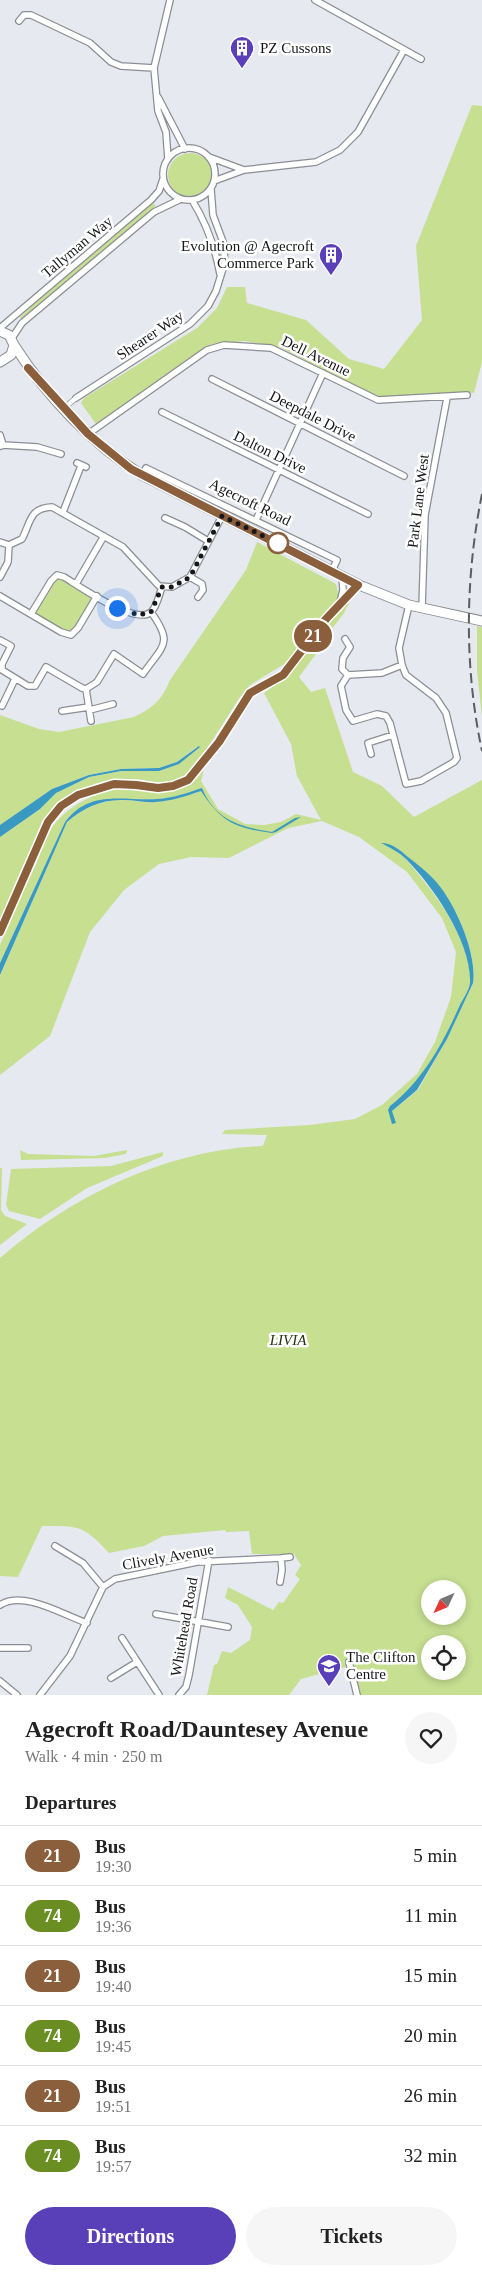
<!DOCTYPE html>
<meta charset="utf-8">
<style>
body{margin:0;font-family:Georgia,serif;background:#f6f6f6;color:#222;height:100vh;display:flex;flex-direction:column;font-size:19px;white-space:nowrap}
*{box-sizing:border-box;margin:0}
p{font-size:16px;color:#767676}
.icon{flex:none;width:28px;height:28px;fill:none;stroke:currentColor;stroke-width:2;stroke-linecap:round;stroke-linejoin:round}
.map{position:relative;height:1695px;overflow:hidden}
.drawer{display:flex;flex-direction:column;background:#fff;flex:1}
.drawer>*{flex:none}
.badge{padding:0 10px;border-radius:16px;font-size:18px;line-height:32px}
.needle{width:32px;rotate:226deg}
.fabs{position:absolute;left:421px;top:1580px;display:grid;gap:10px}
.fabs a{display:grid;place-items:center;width:45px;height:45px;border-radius:50%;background:#fff;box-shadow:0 2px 8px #0003;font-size:25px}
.you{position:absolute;width:25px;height:25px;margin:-12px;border:4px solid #fff;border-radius:50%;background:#1a73e8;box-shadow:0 0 0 8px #1a73e833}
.map>.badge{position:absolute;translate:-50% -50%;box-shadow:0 0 0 2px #fff}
h2{padding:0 25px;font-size:19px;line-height:45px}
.round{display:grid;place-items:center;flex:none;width:52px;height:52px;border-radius:26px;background:#f6f6f6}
.head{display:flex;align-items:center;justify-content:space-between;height:85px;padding:0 25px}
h1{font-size:24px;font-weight:700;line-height:38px}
.cta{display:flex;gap:10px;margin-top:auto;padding:10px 25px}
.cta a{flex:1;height:58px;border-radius:30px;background:#5940b9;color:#fff;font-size:20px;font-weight:700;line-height:58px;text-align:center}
.cta a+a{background:#f6f6f6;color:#222}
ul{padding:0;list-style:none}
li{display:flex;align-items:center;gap:15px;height:60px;padding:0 25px;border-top:1px solid #e0e0e0}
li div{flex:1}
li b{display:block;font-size:19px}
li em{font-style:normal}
li .badge{min-width:55px;font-weight:700;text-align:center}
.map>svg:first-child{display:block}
</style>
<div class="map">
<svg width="482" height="1695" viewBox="0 0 482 1695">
<rect width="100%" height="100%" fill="#e6e9f0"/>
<!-- green -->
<path fill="#c6df91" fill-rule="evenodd" d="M 472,105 L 482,106 L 482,362 L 474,393 L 464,392 L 379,398 L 279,347 L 245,341 L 212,344 L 96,424 L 81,403 L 84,398 L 197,328 L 217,308 L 227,287 L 245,287 L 247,303 L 306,320 L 349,359 L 384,369 L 422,320 L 416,246 Z
M168 175a22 22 0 1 1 44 0a22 22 0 1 1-44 0Z
M 153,203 L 156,206 L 22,320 L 20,317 L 35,303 Z
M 257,542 L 336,584 L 339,597 L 315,625 L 289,661 L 250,685 L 240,697 L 197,764 L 185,775 L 173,781 L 158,783 L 138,779 L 114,780 L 95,784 L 76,793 L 60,804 L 45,821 L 0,922 L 0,837 L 40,809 L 56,793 L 89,777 L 121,771 L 159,771 L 179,764 L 198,746 L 177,762 L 159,768 L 121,769 L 89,775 L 52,789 L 0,825 L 0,715 L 39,729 L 59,732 L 134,717 C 153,708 162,700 170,680 L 246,570 Z
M 58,576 L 95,597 L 74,631 L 67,633 L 32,613 L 48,588 Z
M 350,601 L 344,613 L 314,652 L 316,654 L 299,677 L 311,692 L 325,688 L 353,772 L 382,786 L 414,817 L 482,780 L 482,1695 L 361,1695 L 353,1665 L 301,1679 L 289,1695 L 207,1695 L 214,1665 L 217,1664 L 222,1651 L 231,1653 L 250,1640 L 252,1627 L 238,1605 L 225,1598 L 228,1587 L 273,1610 L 279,1602 L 283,1603 L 300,1579 L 295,1575 L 301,1565 L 294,1554 L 252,1554 L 249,1531 L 226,1532 L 225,1530 L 163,1536 L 144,1546 L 109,1553 C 83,1525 80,1526 42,1526 L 18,1577 L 0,1576 L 0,1258 C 72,1196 166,1150 263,1146 L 267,1135 L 222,1134 L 225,1130 L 310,1125 L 355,1119 L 382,1105 L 417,1074 L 435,1042 L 451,997 L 456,952 L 442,918 L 407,872 L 359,837 L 322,821 L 288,828 L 229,858 L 191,857 L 159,864 L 124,890 L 90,932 L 50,1036 L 0,1075 L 0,975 L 67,822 C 83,808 102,800 123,800 C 133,800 144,803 154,802 C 171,801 187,796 203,790 L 202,788 C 187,794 173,798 157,799 C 122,801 90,790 65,822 L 0,963 L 0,945 C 12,917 24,889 37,862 C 42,848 47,832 57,821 C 70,806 96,792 116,789 C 151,785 176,806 204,770 L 201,781 L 218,809 L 245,824 L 264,825 L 281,822 L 296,814 L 321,820 L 297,776 L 291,744 L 264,693 L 290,674 L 333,619 ZM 382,844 C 393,844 400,850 408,857 C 417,864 427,872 434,880 C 454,902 478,953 473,983 L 447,1039 L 418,1090 L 392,1111 L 392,1115 L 390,1106 C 423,1081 442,1045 459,1008 C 462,1000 469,991 470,983 C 473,952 445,907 426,884 C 414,869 401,848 382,844 ZM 430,1589 L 458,1589 L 458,1616 L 430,1616 ZM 430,1644 L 458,1644 L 458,1671 L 430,1671 Z
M 477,626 L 482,627 L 482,717 L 477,670 Z
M 20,1150 L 28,1154 L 94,1156 L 127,1150 L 126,1154 L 105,1158 L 21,1160 Z
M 163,1152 L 163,1156 L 87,1188 L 40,1219 L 9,1211 L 6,1205 L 11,1169 L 111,1166 Z
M 0,1168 L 2,1168 L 1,1210 L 5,1216 L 27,1224 L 0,1245 Z"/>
<!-- water -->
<path fill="#3999c0" d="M 199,746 L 200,747 L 179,764 L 159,771 L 121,771 L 89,777 L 56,793 L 40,809 L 0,837 L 0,825 L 52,789 L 89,775 L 121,769 L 159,768 L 177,762 Z
M 202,788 C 215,820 240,827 272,832 L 295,818 L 301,817 L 276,832 L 272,833 C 236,828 222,823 201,791 C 186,796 172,801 155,802 C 145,803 134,800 124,800 C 102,799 83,808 67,822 L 0,975 L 0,963 L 65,822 C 90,789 123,801 157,799 C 173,798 187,793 202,788 Z
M 381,843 C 392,843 400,850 408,857 C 421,867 435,878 444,892 C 459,914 477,956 473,983 L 447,1039 L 417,1090 L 392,1111 L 396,1123 L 392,1124 L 388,1110 L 390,1106 C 423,1080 442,1045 459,1007 C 462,1000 469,991 470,983 C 472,943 433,886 406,859 C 399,852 389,847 381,843 Z"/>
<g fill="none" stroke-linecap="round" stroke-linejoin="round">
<!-- pedestrian casing -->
<g stroke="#8b8e94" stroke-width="6">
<path id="pedestrian" d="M 64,408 L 76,398"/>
</g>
<!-- minor casing -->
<g stroke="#8b8e94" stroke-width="8">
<path id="minor" d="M 315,0 L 421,59
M 19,21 L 24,15 L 31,15 L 90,43 L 111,62 L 121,66 L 154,68
M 158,97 L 185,149
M163 174a26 26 0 1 1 52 0a26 26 0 1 1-52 0Z
M 209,157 L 244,170
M 168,159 L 166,132 L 158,111 L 154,68 L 170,0
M 214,181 L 244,170 L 316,162 L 340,150 L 358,132 L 404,50
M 192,200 C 207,224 215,247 220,274
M 0,328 L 151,200 L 159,191 L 163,179
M 12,338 L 22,323 L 154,212 L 181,199
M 212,379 L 404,476
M 76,398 L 190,324 L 208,306 L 216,291 L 225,262 L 223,242 L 213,215 L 211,189
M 162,412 L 368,514
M 88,434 L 207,350 L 224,345 L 271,348 L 378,400 L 467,395
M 0,435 L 3,445 L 1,446
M 3,445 L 37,447 L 61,454
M 77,463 L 86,467
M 142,475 L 146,468 L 337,560 L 332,571
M 63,512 L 81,466
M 165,518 L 185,527 L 208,541
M 256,520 L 323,373
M 0,542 L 9,545 L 22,539 C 31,522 29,508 52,507 L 123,547 L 159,586 L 172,587 L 190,577 L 222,516
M 0,577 L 8,562 L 9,545
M 190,577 L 202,584 L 203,590 L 198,597
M 76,584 L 104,536
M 0,596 L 61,632 L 71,635 L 78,628 L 97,596
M 340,603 L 343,590 L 342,576
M 422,608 L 425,515 L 447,398
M 31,614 L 51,581 L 57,575 L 64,577 C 79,586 136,626 151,612 C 157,607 159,595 162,587
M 345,639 L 350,647 L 343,658 L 342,669 L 348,675 L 382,673 L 402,665
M 0,640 L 11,646 L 2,664 L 2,670 L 28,686 L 35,686 L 46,667 L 82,688 L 86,689 L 97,682 L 114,654 L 143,674 C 163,645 174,644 151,612
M 348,675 L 341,686 L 346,710 L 353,721 L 377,714 L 386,716 L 390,723 L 406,784 L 421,781 L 454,762 L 457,758 L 446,713 L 436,698 L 406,675 L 402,665 L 399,648 L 409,605
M 86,689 L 91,721
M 2,706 L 15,679
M 90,710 L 113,704
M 62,711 L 89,707
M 371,754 L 368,743 L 393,735
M 0,932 L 48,822 L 61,806 L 78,795 L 114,784 L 136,785 L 158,788 L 173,786 L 188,780 L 219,742 L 250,693 L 283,675 L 326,619 L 359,585
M 55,1546 L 83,1563 L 103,1587
M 281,1558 L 290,1557
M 0,1605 C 24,1590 63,1615 87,1623
M 156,1614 L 228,1627
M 122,1638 L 159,1695
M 0,1648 L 28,1648
M 349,1662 L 357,1695
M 111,1678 L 137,1662
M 0,1681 L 17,1695
M 40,1695 L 70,1656 L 103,1587 L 115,1579 L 197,1562 L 281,1558 L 282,1570 L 280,1582
M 179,1695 L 186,1687 L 189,1675 L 209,1560"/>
</g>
<!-- primary casing -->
<g stroke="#8b8e94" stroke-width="11">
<path id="primary" d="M 0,331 L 9,335 L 14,345 L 11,355 L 0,362
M 14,345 C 46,395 91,444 142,475 L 359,585 L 409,605 L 482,621"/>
</g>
<!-- pedestrian -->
<use href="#pedestrian" stroke="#fff" stroke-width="4.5"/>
<!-- minor -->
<use href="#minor" stroke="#fff" stroke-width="5.5"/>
<!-- primary -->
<use href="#primary" stroke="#fff" stroke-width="9"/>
<!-- rail -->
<path stroke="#5b5d61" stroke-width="2" stroke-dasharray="10 5" stroke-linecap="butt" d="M 482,494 C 465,578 464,667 482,751"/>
</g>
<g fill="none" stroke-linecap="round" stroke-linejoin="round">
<!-- line casing -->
<g stroke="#fff" stroke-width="11">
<path id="line" d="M 0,932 L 48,822 L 61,806 L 78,795 L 114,784 L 136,785 L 158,788 L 173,786 L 188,780 L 219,742 L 250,693 L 283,675 L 326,619 L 358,585 L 131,469 L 88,434 L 28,368"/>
</g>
<!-- line -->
<use href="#line" stroke="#8b5e3c" stroke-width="8"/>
<!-- walk -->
<path stroke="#16171a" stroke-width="5" stroke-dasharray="0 9" d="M 117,608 L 139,615 L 151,612 L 162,587 L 172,587 L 190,577 L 222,516 L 278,543"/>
</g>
<!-- icons -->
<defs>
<g id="building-pin" transform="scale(1.25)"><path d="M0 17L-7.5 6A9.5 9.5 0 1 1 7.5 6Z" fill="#5940b9" stroke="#fff"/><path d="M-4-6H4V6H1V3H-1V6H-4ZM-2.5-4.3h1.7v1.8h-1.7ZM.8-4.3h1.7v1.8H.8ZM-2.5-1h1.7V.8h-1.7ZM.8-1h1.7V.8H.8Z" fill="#fff"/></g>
<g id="school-pin" transform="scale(1.25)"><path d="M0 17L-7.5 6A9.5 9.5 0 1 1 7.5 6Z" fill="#5940b9" stroke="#fff"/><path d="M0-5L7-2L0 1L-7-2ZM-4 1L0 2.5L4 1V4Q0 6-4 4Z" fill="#fff"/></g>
</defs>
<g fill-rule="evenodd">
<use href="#building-pin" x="242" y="48"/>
<use href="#building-pin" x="331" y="255"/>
<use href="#school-pin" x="329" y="1666"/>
</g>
<!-- markers -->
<circle fill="#fff" stroke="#8b5e3c" stroke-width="2.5" cx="278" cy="543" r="10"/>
<g text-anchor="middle" stroke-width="5" stroke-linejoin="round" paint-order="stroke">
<!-- poi labels -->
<g font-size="15" fill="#16171a" stroke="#fff" text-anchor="start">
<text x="260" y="53">PZ Cussons</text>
<text x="314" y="251" text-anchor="end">Evolution @ Agecroft<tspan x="314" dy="17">Commerce Park</tspan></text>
<text x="346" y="1662">The Clifton<tspan x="346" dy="17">Centre</tspan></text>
</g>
<!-- street labels -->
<g font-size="15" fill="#16171a" stroke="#fff">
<text transform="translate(77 247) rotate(-40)" y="5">Tallyman Way</text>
<text transform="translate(150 335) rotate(-34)" y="5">Shearer Way</text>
<text transform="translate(316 356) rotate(26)" y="5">Dell Avenue</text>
<text transform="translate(313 416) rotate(27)" y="5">Deepdale Drive</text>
<text transform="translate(270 452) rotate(26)" y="5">Dalton Drive</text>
<text transform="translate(418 501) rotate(-83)" y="5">Park Lane West</text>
<text transform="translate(250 502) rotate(26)" y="5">Agecroft Road</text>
<text transform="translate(168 1557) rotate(-10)" y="5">Clively Avenue</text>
<text transform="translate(184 1627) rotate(-80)" y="5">Whitehead Road</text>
</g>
<!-- park labels -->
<g font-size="15" font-style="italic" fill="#273110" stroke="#fff">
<text x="288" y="1345">LIVIA</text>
</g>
</g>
</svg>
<div class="fabs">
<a><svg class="needle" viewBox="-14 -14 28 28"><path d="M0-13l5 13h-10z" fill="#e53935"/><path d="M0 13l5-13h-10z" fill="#767676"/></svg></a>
<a><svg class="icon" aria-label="locate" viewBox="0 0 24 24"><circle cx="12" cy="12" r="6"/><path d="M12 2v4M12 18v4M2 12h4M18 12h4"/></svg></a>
</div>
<div class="you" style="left:117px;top:608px"></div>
<b class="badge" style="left:313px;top:636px;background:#8b5e3c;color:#fff">21</b>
</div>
<section class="drawer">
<div class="head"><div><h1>Agecroft Road/Dauntesey Avenue</h1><p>Walk · 4 min · 250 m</p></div><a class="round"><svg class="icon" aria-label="heart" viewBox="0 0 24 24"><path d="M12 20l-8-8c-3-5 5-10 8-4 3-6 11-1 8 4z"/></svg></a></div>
<h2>Departures</h2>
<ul>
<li><span class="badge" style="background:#8b5e3c;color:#fff">21</span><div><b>Bus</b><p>19:30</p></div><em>5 min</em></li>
<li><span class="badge" style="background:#6b8e23;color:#fff">74</span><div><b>Bus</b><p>19:36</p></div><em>11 min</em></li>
<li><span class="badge" style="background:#8b5e3c;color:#fff">21</span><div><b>Bus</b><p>19:40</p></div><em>15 min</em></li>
<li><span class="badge" style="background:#6b8e23;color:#fff">74</span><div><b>Bus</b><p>19:45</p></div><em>20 min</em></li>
<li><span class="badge" style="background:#8b5e3c;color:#fff">21</span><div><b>Bus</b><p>19:51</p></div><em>26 min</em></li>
<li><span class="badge" style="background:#6b8e23;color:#fff">74</span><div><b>Bus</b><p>19:57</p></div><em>32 min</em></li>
</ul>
<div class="cta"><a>Directions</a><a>Tickets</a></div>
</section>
